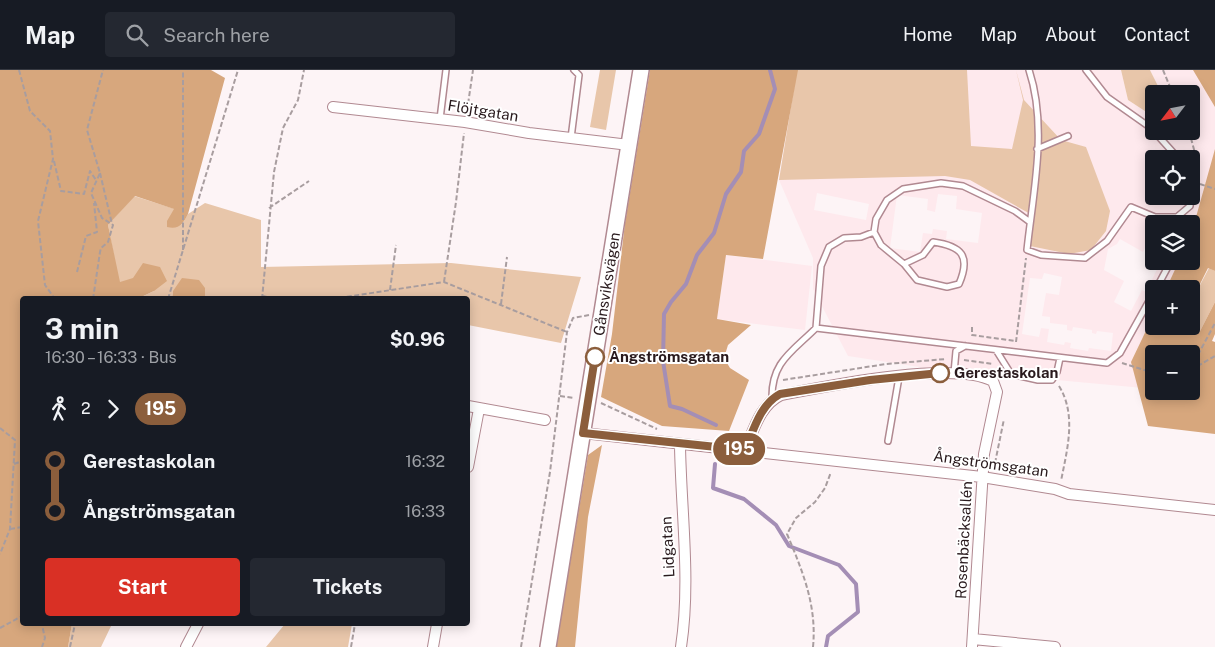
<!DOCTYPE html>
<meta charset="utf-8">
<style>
body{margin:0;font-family:"Public Sans",sans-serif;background:#242831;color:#f1f3f6;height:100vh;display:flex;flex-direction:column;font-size:19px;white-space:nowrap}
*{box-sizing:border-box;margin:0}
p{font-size:16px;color:#9ea1a6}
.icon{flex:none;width:28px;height:28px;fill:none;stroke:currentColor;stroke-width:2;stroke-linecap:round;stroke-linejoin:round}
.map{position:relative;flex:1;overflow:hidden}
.panel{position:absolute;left:20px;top:226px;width:450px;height:330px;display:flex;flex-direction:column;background:#171b24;border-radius:5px;box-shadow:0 2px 12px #0003}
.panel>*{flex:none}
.badge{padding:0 10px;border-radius:16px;font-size:18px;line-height:32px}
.needle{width:32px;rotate:238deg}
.buttons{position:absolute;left:1145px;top:15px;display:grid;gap:10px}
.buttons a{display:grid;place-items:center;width:55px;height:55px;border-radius:5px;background:#171b24;box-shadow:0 2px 12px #0003;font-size:25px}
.map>.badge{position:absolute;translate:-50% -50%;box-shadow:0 0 0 2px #fff}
.legs{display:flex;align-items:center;gap:8px;height:55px;padding:0 25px;font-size:16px}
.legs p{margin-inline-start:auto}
.head{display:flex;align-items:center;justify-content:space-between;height:85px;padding:0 25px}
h1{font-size:28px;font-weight:700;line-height:38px}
.cta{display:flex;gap:10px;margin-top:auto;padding:10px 25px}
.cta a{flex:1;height:58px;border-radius:5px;background:#d93025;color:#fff;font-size:20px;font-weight:700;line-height:58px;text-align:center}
.cta a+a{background:#242831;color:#f1f3f6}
ul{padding:0 25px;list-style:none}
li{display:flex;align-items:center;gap:18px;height:50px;font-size:19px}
li i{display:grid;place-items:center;width:8px;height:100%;margin:0 6px;background:currentColor}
li i::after{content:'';width:12px;height:12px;margin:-6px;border:4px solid;border-radius:50%;background:#171b24}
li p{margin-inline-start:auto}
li:first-child i{background:linear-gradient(#0000 50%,currentColor 0)}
li:last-child i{background:linear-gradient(currentColor 50%,#0000 0)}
header{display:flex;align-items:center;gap:30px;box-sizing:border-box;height:70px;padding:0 25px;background:#171b24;border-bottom:1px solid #363941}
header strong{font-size:24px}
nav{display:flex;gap:28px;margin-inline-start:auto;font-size:18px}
.search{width:350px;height:45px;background:#242831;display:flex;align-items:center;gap:12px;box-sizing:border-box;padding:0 18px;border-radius:5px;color:#9ea1a6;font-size:19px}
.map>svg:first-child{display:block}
</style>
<header>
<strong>Map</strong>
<div class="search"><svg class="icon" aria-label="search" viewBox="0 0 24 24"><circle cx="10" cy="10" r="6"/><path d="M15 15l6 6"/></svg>Search here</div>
<nav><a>Home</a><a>Map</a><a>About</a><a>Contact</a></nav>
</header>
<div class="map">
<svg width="1215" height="577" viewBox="0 0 1215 577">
<rect width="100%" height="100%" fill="#fdf4f6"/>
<!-- built -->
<path fill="#fee9ed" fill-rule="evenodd" d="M 797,0 L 1121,0 L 1128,30 L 1154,47 L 1154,61 L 1175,61 L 1185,68 L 1182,61 L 1191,61 L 1191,24 L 1162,24 L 1150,0 L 1215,0 L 1215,201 L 1208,198 L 1191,232 L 1191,219 L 1154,219 L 1154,256 L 1187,256 L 1199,262 L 1215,232 L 1215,264 L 1212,271 L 1215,272 L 1191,321 L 1191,284 L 1154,284 L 1154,319 L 926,298 L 848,286 L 813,219 L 813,188 L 779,110 ZM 1154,89 L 1191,89 L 1191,126 L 1154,126 ZM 817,123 L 869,134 L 866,150 L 814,140 ZM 938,124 L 957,126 L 956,139 L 982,143 L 978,173 L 946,169 L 947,161 L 933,159 L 932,164 L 923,163 L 920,182 L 890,178 L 897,125 L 928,129 L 927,140 L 935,142 ZM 1154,154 L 1191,154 L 1191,191 L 1161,191 L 1146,222 L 1142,220 L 1131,241 L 1114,232 L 1124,211 L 1104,200 L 1108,179 L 1117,174 L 1120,169 L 1143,182 L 1154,160 ZM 1044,203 L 1062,207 L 1059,225 L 1046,223 L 1042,246 L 1050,247 L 1050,253 L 1067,255 L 1067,260 L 1072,261 L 1073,257 L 1092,260 L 1092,263 L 1096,264 L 1097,261 L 1113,263 L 1111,281 L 1089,278 L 1088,281 L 1070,278 L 1071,273 L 1065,272 L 1064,275 L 1047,272 L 1049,259 L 1041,258 L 1039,267 L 1022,264 L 1030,208 L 1042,209 Z
M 726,185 L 812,196 L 805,260 L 717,249 Z"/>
<!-- green -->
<path fill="#e8c6aa" d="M 600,0 L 616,0 L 606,60 L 590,57 Z
M 797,0 L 967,0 L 971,76 L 1012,79 L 1023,30 L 1016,0 L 1024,30 L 1061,70 L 1086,77 L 1110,141 L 1106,161 L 1091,180 L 1069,184 L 1030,176 L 1034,146 L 970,110 L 945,106 L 779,110 Z
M 1121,0 L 1150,0 L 1162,24 L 1154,24 L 1154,47 L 1128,30 Z
M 134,126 L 175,139 L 182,155 L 188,144 L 205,133 L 261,150 L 261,197 L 451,193 L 581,207 L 561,273 L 468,255 L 468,229 L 205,229 L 205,218 L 173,221 L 172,229 L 137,229 L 154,221 L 133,209 L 119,213 L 108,155 Z
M 1209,198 L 1215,201 L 1215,232 L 1199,263 L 1187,256 L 1191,256 L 1191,232 Z
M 72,554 L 112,554 L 101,577 L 68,577 Z
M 285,554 L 352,554 L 348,577 L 266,577 Z"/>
<!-- forest -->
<path fill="#d7a77d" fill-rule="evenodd" d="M 0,0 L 211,0 L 225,8 L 188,144 C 183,154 179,160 167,157 L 167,151 L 174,139 L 135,126 L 108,155 L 120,212 L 133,208 L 143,193 L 160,197 L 167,211 L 154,221 L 137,229 L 22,229 L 22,554 L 72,554 L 68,577 L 0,577 Z
M 650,0 L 798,0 L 763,189 L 726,185 L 717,249 L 751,255 L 728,275 L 724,288 L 730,298 L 749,310 L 729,361 L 662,356 L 601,327 L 612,264 L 625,153 Z
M 1193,0 L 1215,0 L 1215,37 Z
M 1215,79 L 1215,201 L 1208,198 L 1191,232 L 1191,219 L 1166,219 L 1179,191 L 1191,191 L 1191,165 Z
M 182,208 L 199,210 L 205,218 L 205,229 L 172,229 L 173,221 Z
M 1215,232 L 1215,264 L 1212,271 L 1215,272 L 1215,364 L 1148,356 L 1131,292 L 1154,244 L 1154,256 L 1187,256 L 1199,263 ZM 1154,284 L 1191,284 L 1191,321 L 1154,321 Z
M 602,375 L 588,447 L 575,577 L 556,577 L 588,385 Z"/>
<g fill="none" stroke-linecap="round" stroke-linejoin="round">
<!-- stream -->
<path stroke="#a48eb5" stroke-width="4" d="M 716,355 L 682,339 L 670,336 L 663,291 L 664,244 L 671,232 L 686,214 L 697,185 L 714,163 L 726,124 L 741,102 L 744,81 L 759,64 L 775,19 L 770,0
M 715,394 L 713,418 L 744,429 L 776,455 L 789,476 L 839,495 L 856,514 L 858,542 L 828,566 L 826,577"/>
<!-- service casing -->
<g stroke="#b18991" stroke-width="8">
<path id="service" d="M 1029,0 C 1048,57 1033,123 1027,180 L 1041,185 L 1085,188 L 1107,171 L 1131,137 L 1155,147 L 1177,147 L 1190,136 L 1191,126
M 1086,0 L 1107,27 L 1151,58 L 1179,89
M 440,49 L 446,0
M 571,68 L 579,5 L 574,0
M 1037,79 L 1068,66
M 1191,102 L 1193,104 L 1191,123
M 874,162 L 881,175 L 904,194 L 917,210 L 947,217 L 959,214 C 971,186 962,176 933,172 L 923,185 L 904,194
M 1156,219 L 1171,191
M 816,258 L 821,196 L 829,177 L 844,168 L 861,167 L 874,162 L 876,149 L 887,130 L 903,119 L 941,113 L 963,116 L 1015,141 L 1030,152
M 996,280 L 1011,304 L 1038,310 L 1052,310 L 1057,302 L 1060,288
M 954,303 L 956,281 L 965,276
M 772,329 C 771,292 792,282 816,258 L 1107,293 L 1120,283 L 1154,222
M 888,371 L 899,307"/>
</g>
<!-- minor casing -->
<g stroke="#b18991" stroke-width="12">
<path id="minor" d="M 333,37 L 465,52 L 529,63 L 629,75
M 468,336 L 545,350
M 583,363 L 982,407 L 1055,419 L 1069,424 L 1215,440
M 680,375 C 681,442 691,511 681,577
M 745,380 C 754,359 760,335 781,325 C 827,316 953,290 993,311 L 997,322 L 984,384 L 972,577
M 468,397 L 479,339
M 973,569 L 1055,577
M 186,577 L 198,554
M 433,577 L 437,554"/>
</g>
<!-- secondary casing -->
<g stroke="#b18991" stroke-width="18">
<path id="secondary" d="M 548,577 L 641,0"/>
</g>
<!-- path -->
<path stroke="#a89d9f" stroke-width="2" stroke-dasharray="5 2.5" stroke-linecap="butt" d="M 19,0 L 30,41 L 50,61 L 53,89 L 38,151 L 45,215 L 55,229
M 1163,0 L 1173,24
M 467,41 L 473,0
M 1189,61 L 1199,98
M 54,91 L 61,121 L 84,124 L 90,101 L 96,110
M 100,103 L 112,154
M 1200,114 L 1215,119
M 269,138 L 309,111
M 183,180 L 183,0
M 77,202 L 86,166 L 97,162 L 94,133
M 444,212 L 456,132 L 464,63
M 390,220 L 396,175
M 263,226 L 275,229
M 93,229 L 100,182 L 101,178 L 108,172 L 113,155 L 102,148 L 91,123 L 100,103 L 87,60 L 103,0
M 168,229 L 238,0
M 262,229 L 274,102 L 283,58 L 298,30 L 304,0
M 332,229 L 444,212 L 567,262
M 501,234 L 507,187
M 972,257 L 972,265 L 1016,271
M 1016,272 L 1026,188
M 964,290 L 993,294
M 1122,293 L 1154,303
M 1191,298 L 1215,253
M 1191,300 L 1215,286
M 783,310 L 886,294 L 946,289
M 1059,316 C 1077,345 1067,380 1061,411
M 560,326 L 574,328
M 601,333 L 657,359
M 0,358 L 15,370 L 10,459 L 0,484
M 995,393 L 1004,349
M 14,394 L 22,391
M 10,459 L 22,457
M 38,554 L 42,555 L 45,568 L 42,577
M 0,558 L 22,546
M 70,577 L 75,554
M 351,577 L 355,554
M 521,577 L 550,402 L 567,262 L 573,248 L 589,245
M 813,577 C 817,536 803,502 787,464 L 796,448 L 815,432 L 825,418 L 831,402"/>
<!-- service -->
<use href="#service" stroke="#fff" stroke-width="5"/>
<!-- minor -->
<use href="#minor" stroke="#fff" stroke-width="10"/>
<!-- secondary -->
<use href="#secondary" stroke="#fff" stroke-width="15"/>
</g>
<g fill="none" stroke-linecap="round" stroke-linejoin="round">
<!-- line-1 casing -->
<g stroke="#fff" stroke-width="11">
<path id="line-1" d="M 595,287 L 583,363 L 745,380 C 754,359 760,335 780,324 L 870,310 L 940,303"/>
</g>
<!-- line-1 -->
<use href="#line-1" stroke="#8b5e3c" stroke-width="8"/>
</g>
<!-- markers -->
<g fill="#fff" stroke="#8b5e3c" stroke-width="2.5">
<circle cx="595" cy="287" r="9"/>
<circle cx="940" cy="303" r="9"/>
</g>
<g text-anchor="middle" stroke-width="4" stroke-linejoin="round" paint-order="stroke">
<!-- street labels -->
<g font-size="15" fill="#291a1d" stroke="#fff">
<text transform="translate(483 41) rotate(9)" y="5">Flöjtgatan</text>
<text transform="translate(607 214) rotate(-81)" y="5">Gånsviksvägen</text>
<text transform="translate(991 394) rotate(8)" y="5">Ångströmsgatan</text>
<text transform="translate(964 470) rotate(-87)" y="5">Rosenbäcksallén</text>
<text transform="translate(668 477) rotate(-93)" y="5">Lidgatan</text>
</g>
<!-- stop labels -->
<g font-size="15" font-weight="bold" fill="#291a1d" stroke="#fff" text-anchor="start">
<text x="609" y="292">Ångströmsgatan</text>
<text x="954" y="308">Gerestaskolan</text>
</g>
</g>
</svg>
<div class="buttons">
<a><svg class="needle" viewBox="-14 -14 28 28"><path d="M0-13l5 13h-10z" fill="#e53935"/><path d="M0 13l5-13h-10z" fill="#9ea1a6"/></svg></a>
<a><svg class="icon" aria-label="locate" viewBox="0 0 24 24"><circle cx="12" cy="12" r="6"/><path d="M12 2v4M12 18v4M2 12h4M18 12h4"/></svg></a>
<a><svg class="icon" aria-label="layers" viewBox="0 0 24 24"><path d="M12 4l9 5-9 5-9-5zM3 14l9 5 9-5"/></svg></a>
<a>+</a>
<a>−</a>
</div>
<b class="badge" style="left:739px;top:379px;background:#8b5e3c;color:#fff">195</b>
<section class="panel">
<div class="head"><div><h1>3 min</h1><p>16:30 – 16:33 · Bus</p></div><b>$0.96</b></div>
<div class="legs"><svg class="icon" aria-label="walk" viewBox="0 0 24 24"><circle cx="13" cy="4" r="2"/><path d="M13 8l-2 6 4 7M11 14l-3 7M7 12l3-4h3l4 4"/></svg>2<svg class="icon" aria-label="forward" viewBox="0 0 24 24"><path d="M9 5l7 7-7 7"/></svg><b class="badge" style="background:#8b5e3c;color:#fff">195</b></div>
<ul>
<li><i style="color:#8b5e3c"></i><b>Gerestaskolan</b><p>16:32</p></li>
<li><i style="color:#8b5e3c"></i><b>Ångströmsgatan</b><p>16:33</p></li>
</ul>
<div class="cta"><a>Start</a><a>Tickets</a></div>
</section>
</div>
